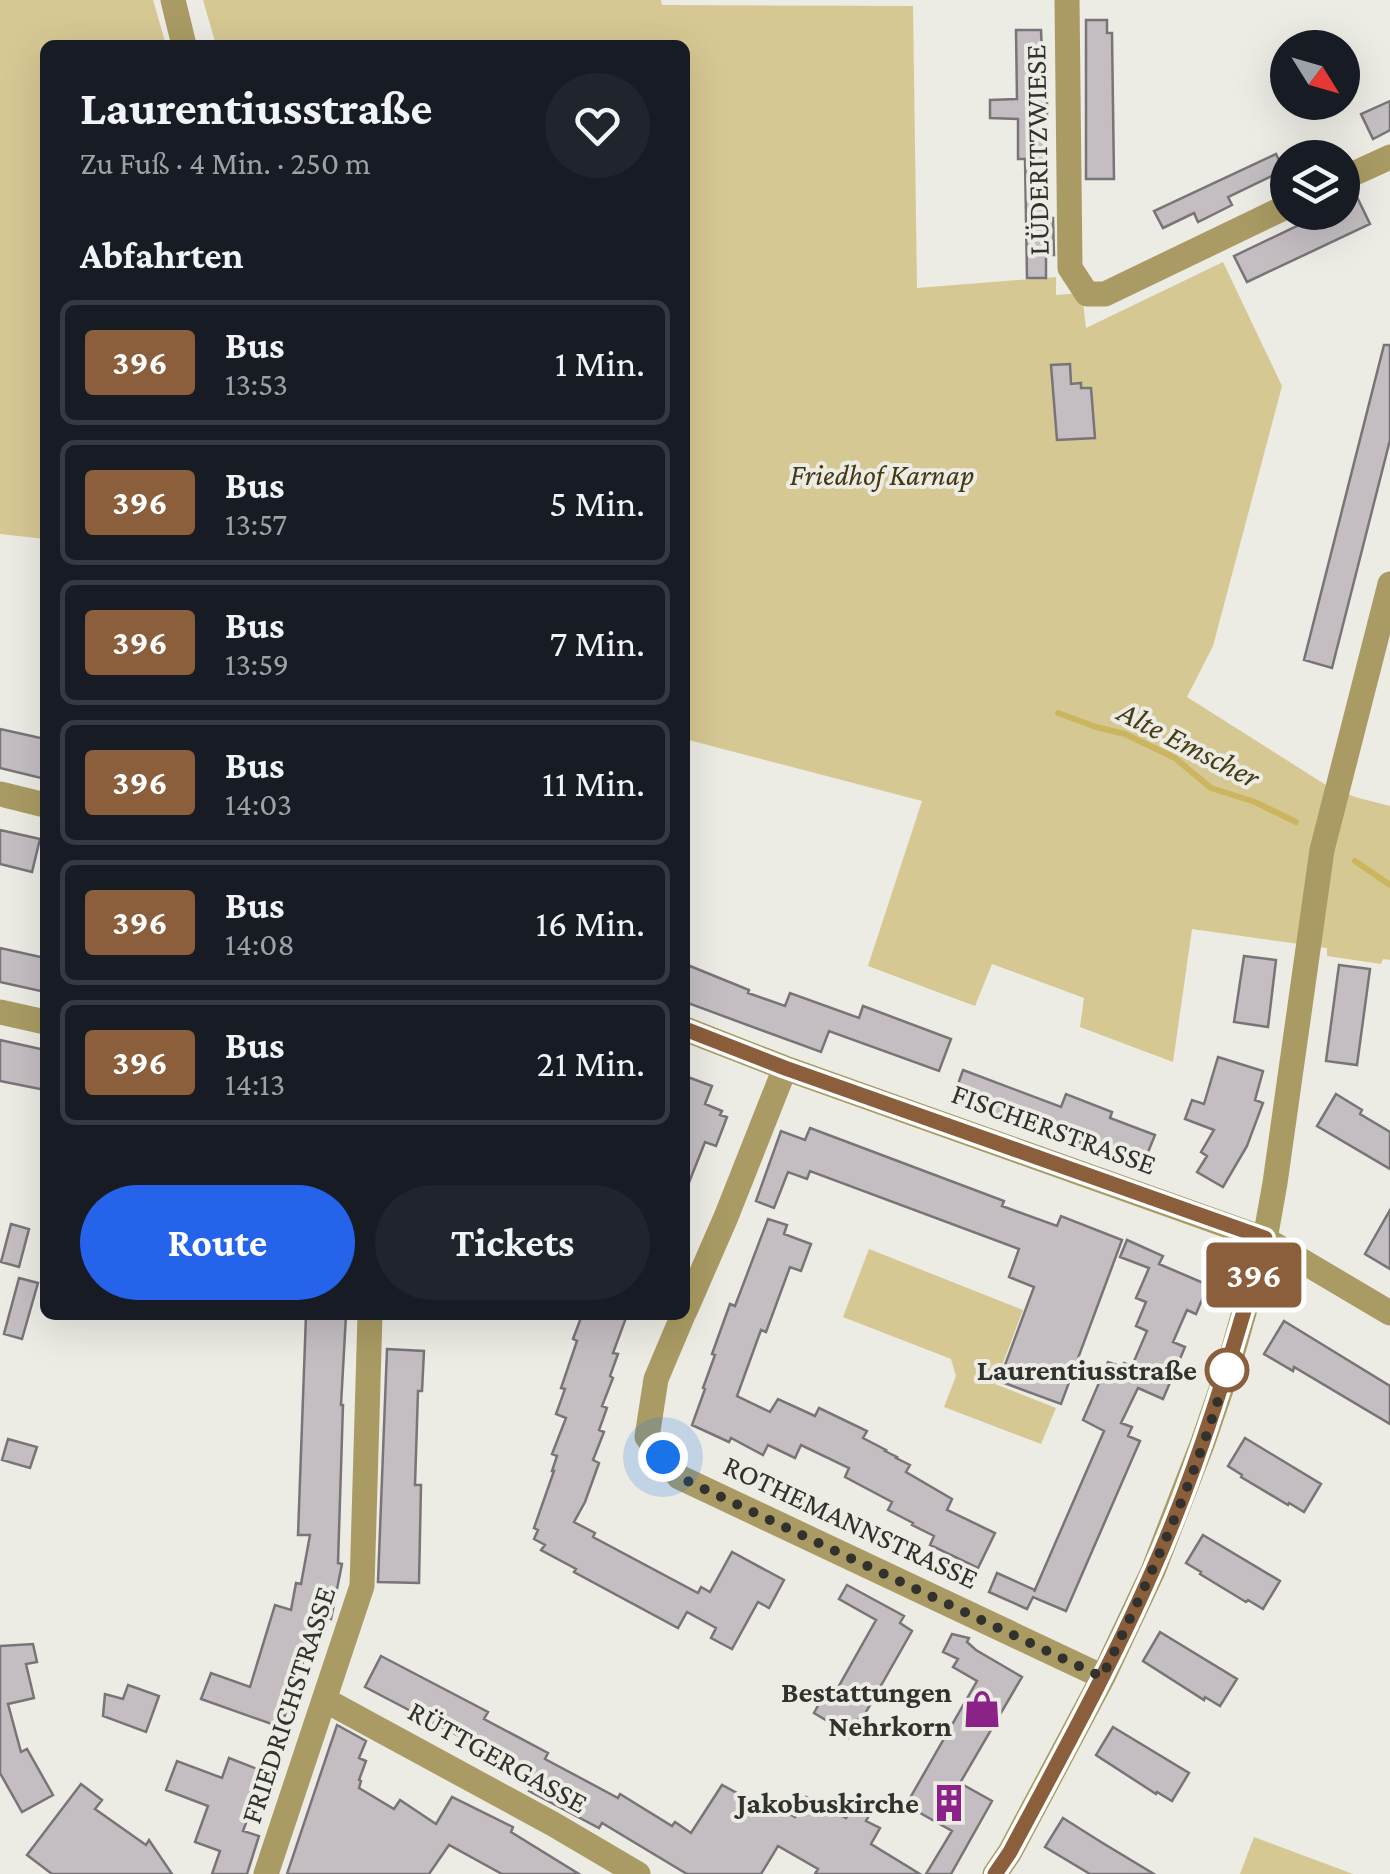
<!DOCTYPE html>
<html lang="de">
<meta charset="utf-8">
<style>
body{margin:0;font-family:"Crimson Pro",serif;background:#20242c;color:#f1f3f6;height:100vh;display:flex;flex-direction:column;font-size:38px;white-space:nowrap}
*{box-sizing:border-box;margin:0}
p{font-size:32px;color:#9ea1a6}
.icon{flex:none;width:55px;height:55px;fill:none;stroke:currentColor;stroke-width:2;stroke-linecap:round;stroke-linejoin:round}
.map{position:relative;flex:1;overflow:hidden}
.side{position:absolute;left:40px;top:40px;width:650px;height:1280px;display:flex;flex-direction:column;background:#171b24;border-radius:15px;box-shadow:0 10px 40px #0002}
.side>*{flex:none}
.badge{padding:0 20px;border-radius:8px;font-size:35px;line-height:65px}
.needle{width:65px;rotate:127deg}
.controls{position:absolute;left:1270px;top:30px;display:grid;gap:20px}
.controls a{display:grid;place-items:center;width:90px;height:90px;border-radius:50%;background:#171b24;box-shadow:0 10px 40px #0002;font-size:50px}
.you{position:absolute;width:50px;height:50px;margin:-25px;border:8px solid #fff;border-radius:50%;background:#1a73e8;box-shadow:0 0 0 15px #1a73e833}
.map>.badge{position:absolute;translate:-50% -50%;box-shadow:0 0 0 5px #fff}
h2{padding:0 40px;font-size:38px;line-height:90px}
.round{display:grid;place-items:center;flex:none;width:105px;height:105px;border-radius:52px;background:#20242c}
.headline{display:flex;align-items:center;justify-content:space-between;height:170px;padding:0 40px}
h1{font-size:48px;font-weight:700;line-height:75px}
.button{display:flex;gap:20px;margin-top:auto;padding:20px 40px}
.button a{flex:1;height:115px;border-radius:60px;background:#2563eb;color:#fff;font-size:40px;font-weight:700;line-height:115px;text-align:center}
.button a+a{background:#20242c;color:#f1f3f6}
ul{padding:0;list-style:none}
li{display:flex;align-items:center;gap:30px;height:125px;margin:0 20px 15px;padding:0 20px;border:5px solid #363941;border-radius:15px}
li div{flex:1}
li b{display:block;font-size:38px}
li em{font-style:normal}
li .badge{min-width:110px;font-weight:700;text-align:center}
.map>svg:first-child{display:block}
</style>
<div class="map">
<svg width="1390" height="1874" viewBox="0 0 1390 1874">
<rect width="100%" height="100%" fill="#ecebe4"/>
<!-- green -->
<path fill="#d6c893" d="M 0,0 L 153,0 L 166,45 L 45,45 L 45,539 L 0,534 Z
M 203,0 L 661,0 L 662,5 L 913,6 L 917,288 L 1056,277 L 1056,295 L 1082,293 L 1086,328 L 1223,262 L 1282,386 L 1213,646 L 1187,697 L 1326,785 L 1355,797 L 1390,806 L 1390,960 L 1383,959 L 1381,964 L 1327,956 L 1327,948 L 1192,929 L 1173,1062 L 1080,1027 L 1084,998 L 992,964 L 975,1006 L 868,966 L 922,801 L 685,739 L 685,45 L 216,45 Z
M 869,1249 L 1023,1310 L 995,1384 L 1056,1408 L 1041,1444 L 944,1407 L 956,1376 L 951,1359 L 843,1317 Z
M 1254,1837 L 1353,1874 L 1240,1874 Z"/>
<g fill="none" stroke-linecap="round" stroke-linejoin="round">
<!-- stream -->
<path stroke="#cbb55e" stroke-width="6" d="M 1058,713 L 1096,727 L 1125,734 L 1175,758 L 1211,788 L 1255,802 L 1296,822
M 1355,861 L 1390,885"/>
</g>
<!-- building -->
<path fill="#c4bec3" stroke="#797478" stroke-width="2.5" d="M 1086,20 L 1107,20 L 1107,33 L 1112,33 L 1114,179 L 1086,179 Z
M 1016,30 L 1041,30 L 1044,100 L 1047,100 L 1047,118 L 1044,118 L 1045,218 L 1053,218 L 1054,255 L 1046,255 L 1046,278 L 1027,278 L 1025,159 L 1018,159 L 1018,119 L 990,118 L 990,100 L 1017,99 Z
M 1390,101 L 1390,130 L 1373,139 L 1361,114 Z
M 1276,154 L 1284,170 L 1228,197 L 1232,205 L 1198,222 L 1194,213 L 1163,228 L 1154,211 Z
M 1357,197 L 1370,224 L 1247,282 L 1234,256 L 1326,212 L 1342,212 L 1342,204 Z
M 1384,345 L 1390,345 L 1390,440 L 1332,668 L 1304,660 Z
M 1070,364 L 1071,384 L 1081,383 L 1081,388 L 1091,388 L 1095,438 L 1057,440 L 1051,365 Z
M 0,729 L 45,739 L 45,779 L 0,768 Z
M 0,830 L 40,839 L 32,872 L 0,864 Z
M 0,948 L 45,958 L 45,992 L 0,982 Z
M 1244,956 L 1276,960 L 1268,1027 L 1234,1022 Z
M 685,964 L 749,990 L 748,993 L 785,1006 L 790,993 L 859,1018 L 863,1006 L 951,1039 L 939,1071 L 829,1031 L 821,1052 L 685,1002 Z
M 1339,965 L 1370,969 L 1357,1065 L 1326,1061 Z
M 0,1040 L 45,1050 L 45,1090 L 0,1081 Z
M 1218,1057 L 1263,1071 L 1255,1100 L 1263,1103 L 1247,1146 L 1223,1187 L 1197,1172 L 1207,1156 L 1201,1152 L 1214,1130 L 1185,1119 L 1192,1100 L 1204,1104 Z
M 963,1070 L 1061,1107 L 1066,1094 L 1112,1112 L 1110,1118 L 1155,1135 L 1142,1167 L 1023,1120 L 1021,1126 L 952,1101 Z
M 685,1076 L 712,1086 L 705,1104 L 722,1111 L 720,1115 L 727,1117 L 716,1146 L 705,1142 L 686,1190 Z
M 1336,1094 L 1362,1110 L 1360,1114 L 1390,1132 L 1390,1169 L 1317,1126 Z
M 810,1128 L 1004,1201 L 1002,1206 L 1057,1226 L 1061,1216 L 1122,1240 L 1061,1404 L 999,1381 L 1034,1287 L 1009,1277 L 1019,1249 L 810,1171 L 807,1179 L 788,1172 L 774,1208 L 756,1201 L 781,1131 L 805,1140 Z
M 1390,1210 L 1390,1269 L 1365,1254 Z
M 768,1219 L 787,1225 L 784,1234 L 811,1244 L 801,1271 L 790,1267 L 766,1332 L 761,1330 L 737,1396 L 770,1412 L 778,1399 L 815,1416 L 819,1408 L 867,1431 L 863,1438 L 886,1450 L 885,1451 L 897,1457 L 896,1458 L 910,1465 L 906,1472 L 952,1499 L 947,1510 L 995,1533 L 978,1568 L 930,1545 L 934,1536 L 912,1525 L 913,1523 L 888,1510 L 892,1502 L 845,1477 L 849,1468 L 801,1445 L 795,1458 L 768,1445 L 763,1455 L 731,1438 L 729,1442 L 692,1425 L 705,1389 L 703,1388 L 715,1355 L 712,1354 L 730,1304 L 735,1306 Z
M 11,1224 L 29,1229 L 19,1267 L 1,1262 Z
M 1127,1240 L 1163,1256 L 1159,1264 L 1208,1285 L 1196,1314 L 1187,1310 L 1173,1342 L 1185,1347 L 1163,1399 L 1138,1388 L 1121,1423 L 1132,1427 L 1128,1436 L 1140,1441 L 1066,1611 L 1033,1597 L 1027,1609 L 989,1592 L 997,1573 L 1035,1590 L 1034,1592 L 1104,1431 L 1083,1420 L 1108,1362 L 1122,1367 L 1124,1363 L 1132,1366 L 1147,1331 L 1136,1326 L 1146,1302 L 1136,1298 L 1149,1268 L 1120,1257 Z
M 19,1278 L 38,1283 L 22,1339 L 4,1334 Z
M 306,1315 L 346,1315 L 341,1405 L 343,1405 L 338,1563 L 342,1564 L 331,1619 L 317,1616 L 292,1698 L 280,1727 L 201,1699 L 211,1673 L 250,1687 L 275,1605 L 291,1610 L 296,1583 L 301,1584 L 310,1535 L 298,1535 Z
M 582,1315 L 627,1315 L 613,1353 L 618,1354 L 610,1376 L 613,1378 L 602,1406 L 607,1408 L 599,1430 L 604,1432 L 593,1460 L 599,1463 L 585,1502 L 574,1522 L 595,1533 L 593,1537 L 698,1593 L 701,1587 L 710,1592 L 732,1552 L 784,1580 L 769,1608 L 758,1602 L 732,1649 L 711,1638 L 716,1628 L 687,1612 L 678,1628 L 574,1572 L 576,1569 L 541,1550 L 545,1545 L 534,1539 L 538,1530 L 534,1528 L 554,1471 L 552,1471 L 557,1456 L 552,1454 L 566,1418 L 556,1414 L 565,1389 L 561,1388 L 577,1341 L 573,1339 Z
M 1284,1321 L 1390,1386 L 1390,1424 L 1294,1367 L 1293,1371 L 1264,1354 Z
M 387,1349 L 424,1351 L 422,1391 L 418,1391 L 415,1485 L 421,1485 L 419,1583 L 378,1582 Z
M 1245,1438 L 1321,1484 L 1304,1512 L 1289,1503 L 1288,1505 L 1241,1477 L 1242,1475 L 1228,1466 Z
M 8,1439 L 37,1447 L 30,1468 L 2,1460 Z
M 1203,1535 L 1280,1581 L 1263,1609 L 1248,1600 L 1246,1602 L 1200,1574 L 1201,1572 L 1186,1563 Z
M 847,1585 L 904,1616 L 900,1623 L 912,1631 L 862,1719 L 859,1718 L 848,1738 L 832,1729 L 834,1725 L 814,1713 L 828,1687 L 836,1691 L 876,1620 L 839,1599 Z
M 1160,1632 L 1237,1679 L 1220,1706 L 1205,1697 L 1204,1700 L 1143,1661 Z
M 952,1634 L 969,1638 L 967,1642 L 976,1650 L 1022,1677 L 960,1783 L 992,1801 L 951,1874 L 926,1874 L 952,1831 L 906,1805 L 977,1681 L 953,1667 L 958,1659 L 943,1652 Z
M 33,1644 L 37,1662 L 26,1664 L 34,1698 L 8,1704 L 21,1752 L 27,1749 L 53,1795 L 22,1812 L 0,1773 L 0,1646 Z
M 381,1656 L 488,1712 L 484,1719 L 548,1753 L 545,1759 L 618,1798 L 620,1794 L 672,1826 L 675,1822 L 691,1833 L 722,1785 L 776,1814 L 780,1809 L 795,1817 L 806,1797 L 846,1818 L 859,1796 L 875,1805 L 866,1821 L 880,1828 L 871,1844 L 920,1874 L 815,1874 L 818,1869 L 778,1846 L 761,1874 L 687,1874 L 602,1823 L 599,1828 L 529,1791 L 532,1784 L 469,1750 L 472,1743 L 365,1687 Z
M 128,1685 L 159,1696 L 146,1732 L 103,1716 L 105,1694 L 123,1699 Z
M 337,1725 L 366,1741 L 359,1758 L 366,1761 L 359,1780 L 361,1781 L 359,1788 L 394,1809 L 400,1800 L 436,1824 L 452,1797 L 513,1827 L 511,1832 L 579,1874 L 502,1874 L 449,1845 L 429,1874 L 287,1874 Z
M 1113,1727 L 1189,1773 L 1172,1801 L 1157,1792 L 1156,1794 L 1096,1755 Z
M 229,1758 L 265,1772 L 243,1831 L 259,1836 L 247,1874 L 212,1874 L 220,1851 L 195,1842 L 208,1806 L 166,1790 L 177,1761 L 222,1778 Z
M 81,1784 L 102,1800 L 95,1809 L 146,1845 L 149,1840 L 172,1874 L 52,1874 L 27,1855 Z
M 1063,1818 L 1101,1842 L 1154,1874 L 1090,1874 L 1045,1847 Z"/>
<g fill="none" stroke-linecap="round" stroke-linejoin="round">
<!-- minor -->
<path stroke="#a99b63" stroke-width="25" d="M 173,0 L 184,45
M 1067,0 L 1070,268 L 1087,294 L 1105,294 L 1288,206
M 1342,179 L 1390,157
M 0,794 L 45,805
M 0,1012 L 45,1022
M 685,1029 L 785,1068 L 1265,1239 L 1390,1313
M 685,1311 L 726,1217 L 785,1068
M 683,1315 L 656,1379 L 647,1437 L 679,1477 L 1103,1677
M 325,1700 L 553,1824 L 638,1874
M 266,1874 L 362,1586 L 370,1315
M 995,1874 L 1010,1852 L 1103,1677 L 1153,1571 L 1203,1442 L 1227,1372 L 1265,1239 L 1275,1183 L 1322,850 L 1390,584"/>
</g>
<g fill="none" stroke-linecap="round" stroke-linejoin="round">
<!-- line casing -->
<g stroke="#fff" stroke-width="22">
<path id="line" d="M 685,1029 L 785,1068 L 1265,1238 C 1233,1351 1200,1464 1152,1572 C 1110,1668 1059,1760 1010,1852 L 995,1874"/>
</g>
<!-- line -->
<use href="#line" stroke="#8b5e3c" stroke-width="15"/>
<!-- walk -->
<path stroke="#31312e" stroke-width="10" stroke-dasharray="0 18" d="M 663,1457 L 679,1477 L 1102,1677 C 1150,1578 1197,1476 1227,1370"/>
</g>
<!-- icons -->
<defs>
<g id="shop-bare" transform="scale(3)"><path d="M-5-2.5h2.3a2.7 3.5 0 0 1 5.4 0H5L5.5 6h-11ZM-1.5-2.5h3a1.5 2.3 0 0 0-3 0Z" fill="#8a2288" stroke="#ecebe4" stroke-width="2.5" paint-order="stroke"/></g>
<g id="building-bare" transform="scale(3)"><path d="M-4-6H4V6H1V3H-1V6H-4ZM-2.5-4.3h1.7v1.8h-1.7ZM.8-4.3h1.7v1.8H.8ZM-2.5-1h1.7V.8h-1.7ZM.8-1h1.7V.8H.8Z" fill="#8a2288" stroke="#ecebe4" stroke-width="2.5" paint-order="stroke"/></g>
</defs>
<g fill-rule="evenodd">
<use href="#shop-bare" x="982" y="1709"/>
<use href="#building-bare" x="949" y="1803"/>
</g>
<!-- markers -->
<circle fill="#fff" stroke="#8b5e3c" stroke-width="5" cx="1227" cy="1370" r="20"/>
<g text-anchor="middle" stroke-width="8" stroke-linejoin="round" paint-order="stroke">
<!-- street labels -->
<g font-size="30" fill="#31312e" stroke="#ecebe4">
<text transform="translate(1037 150) rotate(-91)" y="10">LÜDERITZWIESE</text>
<text transform="translate(1054 1129) rotate(20)" y="10">FISCHERSTRASSE</text>
<text transform="translate(851 1522) rotate(25)" y="10">ROTHEMANNSTRASSE</text>
<text transform="translate(288 1705) rotate(-72)" y="10">FRIEDRICHSTRASSE</text>
<text transform="translate(498 1757) rotate(29)" y="10">RÜTTGERGASSE</text>
</g>
<!-- park labels -->
<g font-size="30" font-style="italic" fill="#423812" stroke="#ecebe4">
<text x="882" y="485">Friedhof Karnap</text>
</g>
<!-- stop labels -->
<g font-size="30" font-weight="bold" fill="#31312e" stroke="#ecebe4" text-anchor="end">
<text x="1197" y="1380">Laurentiusstraße</text>
</g>
<!-- poi labels -->
<g font-size="30" font-weight="bold" fill="#31312e" stroke="#ecebe4" text-anchor="end">
<text x="952" y="1702">Bestattungen<tspan x="952" dy="34">Nehrkorn</tspan></text>
<text x="919" y="1813">Jakobuskirche</text>
</g>
<!-- water labels -->
<g font-size="32" font-style="italic" fill="#473e18" stroke="#ecebe4">
<text transform="translate(1189 744) rotate(27)" y="11">Alte Emscher</text>
</g>
</g>
</svg>
<div class="controls">
<a><svg class="needle" viewBox="-14 -14 28 28"><path d="M0-13l5 13h-10z" fill="#e53935"/><path d="M0 13l5-13h-10z" fill="#9ea1a6"/></svg></a>
<a><svg class="icon" aria-label="layers" viewBox="0 0 24 24"><path d="M12 4l9 5-9 5-9-5zM3 14l9 5 9-5"/></svg></a>
</div>
<div class="you" style="left:663px;top:1457px"></div>
<b class="badge" style="left:1254px;top:1275px;background:#8b5e3c;color:#fff">396</b>
<section class="side">
<div class="headline"><div><h1>Laurentiusstraße</h1><p>Zu Fuß · 4 Min. · 250 m</p></div><a class="round"><svg class="icon" aria-label="heart" viewBox="0 0 24 24"><path d="M12 20l-8-8c-3-5 5-10 8-4 3-6 11-1 8 4z"/></svg></a></div>
<h2>Abfahrten</h2>
<ul>
<li><span class="badge" style="background:#8b5e3c;color:#fff">396</span><div><b>Bus</b><p>13:53</p></div><em>1 Min.</em></li>
<li><span class="badge" style="background:#8b5e3c;color:#fff">396</span><div><b>Bus</b><p>13:57</p></div><em>5 Min.</em></li>
<li><span class="badge" style="background:#8b5e3c;color:#fff">396</span><div><b>Bus</b><p>13:59</p></div><em>7 Min.</em></li>
<li><span class="badge" style="background:#8b5e3c;color:#fff">396</span><div><b>Bus</b><p>14:03</p></div><em>11 Min.</em></li>
<li><span class="badge" style="background:#8b5e3c;color:#fff">396</span><div><b>Bus</b><p>14:08</p></div><em>16 Min.</em></li>
<li><span class="badge" style="background:#8b5e3c;color:#fff">396</span><div><b>Bus</b><p>14:13</p></div><em>21 Min.</em></li>
</ul>
<div class="button"><a>Route</a><a>Tickets</a></div>
</section>
</div>
